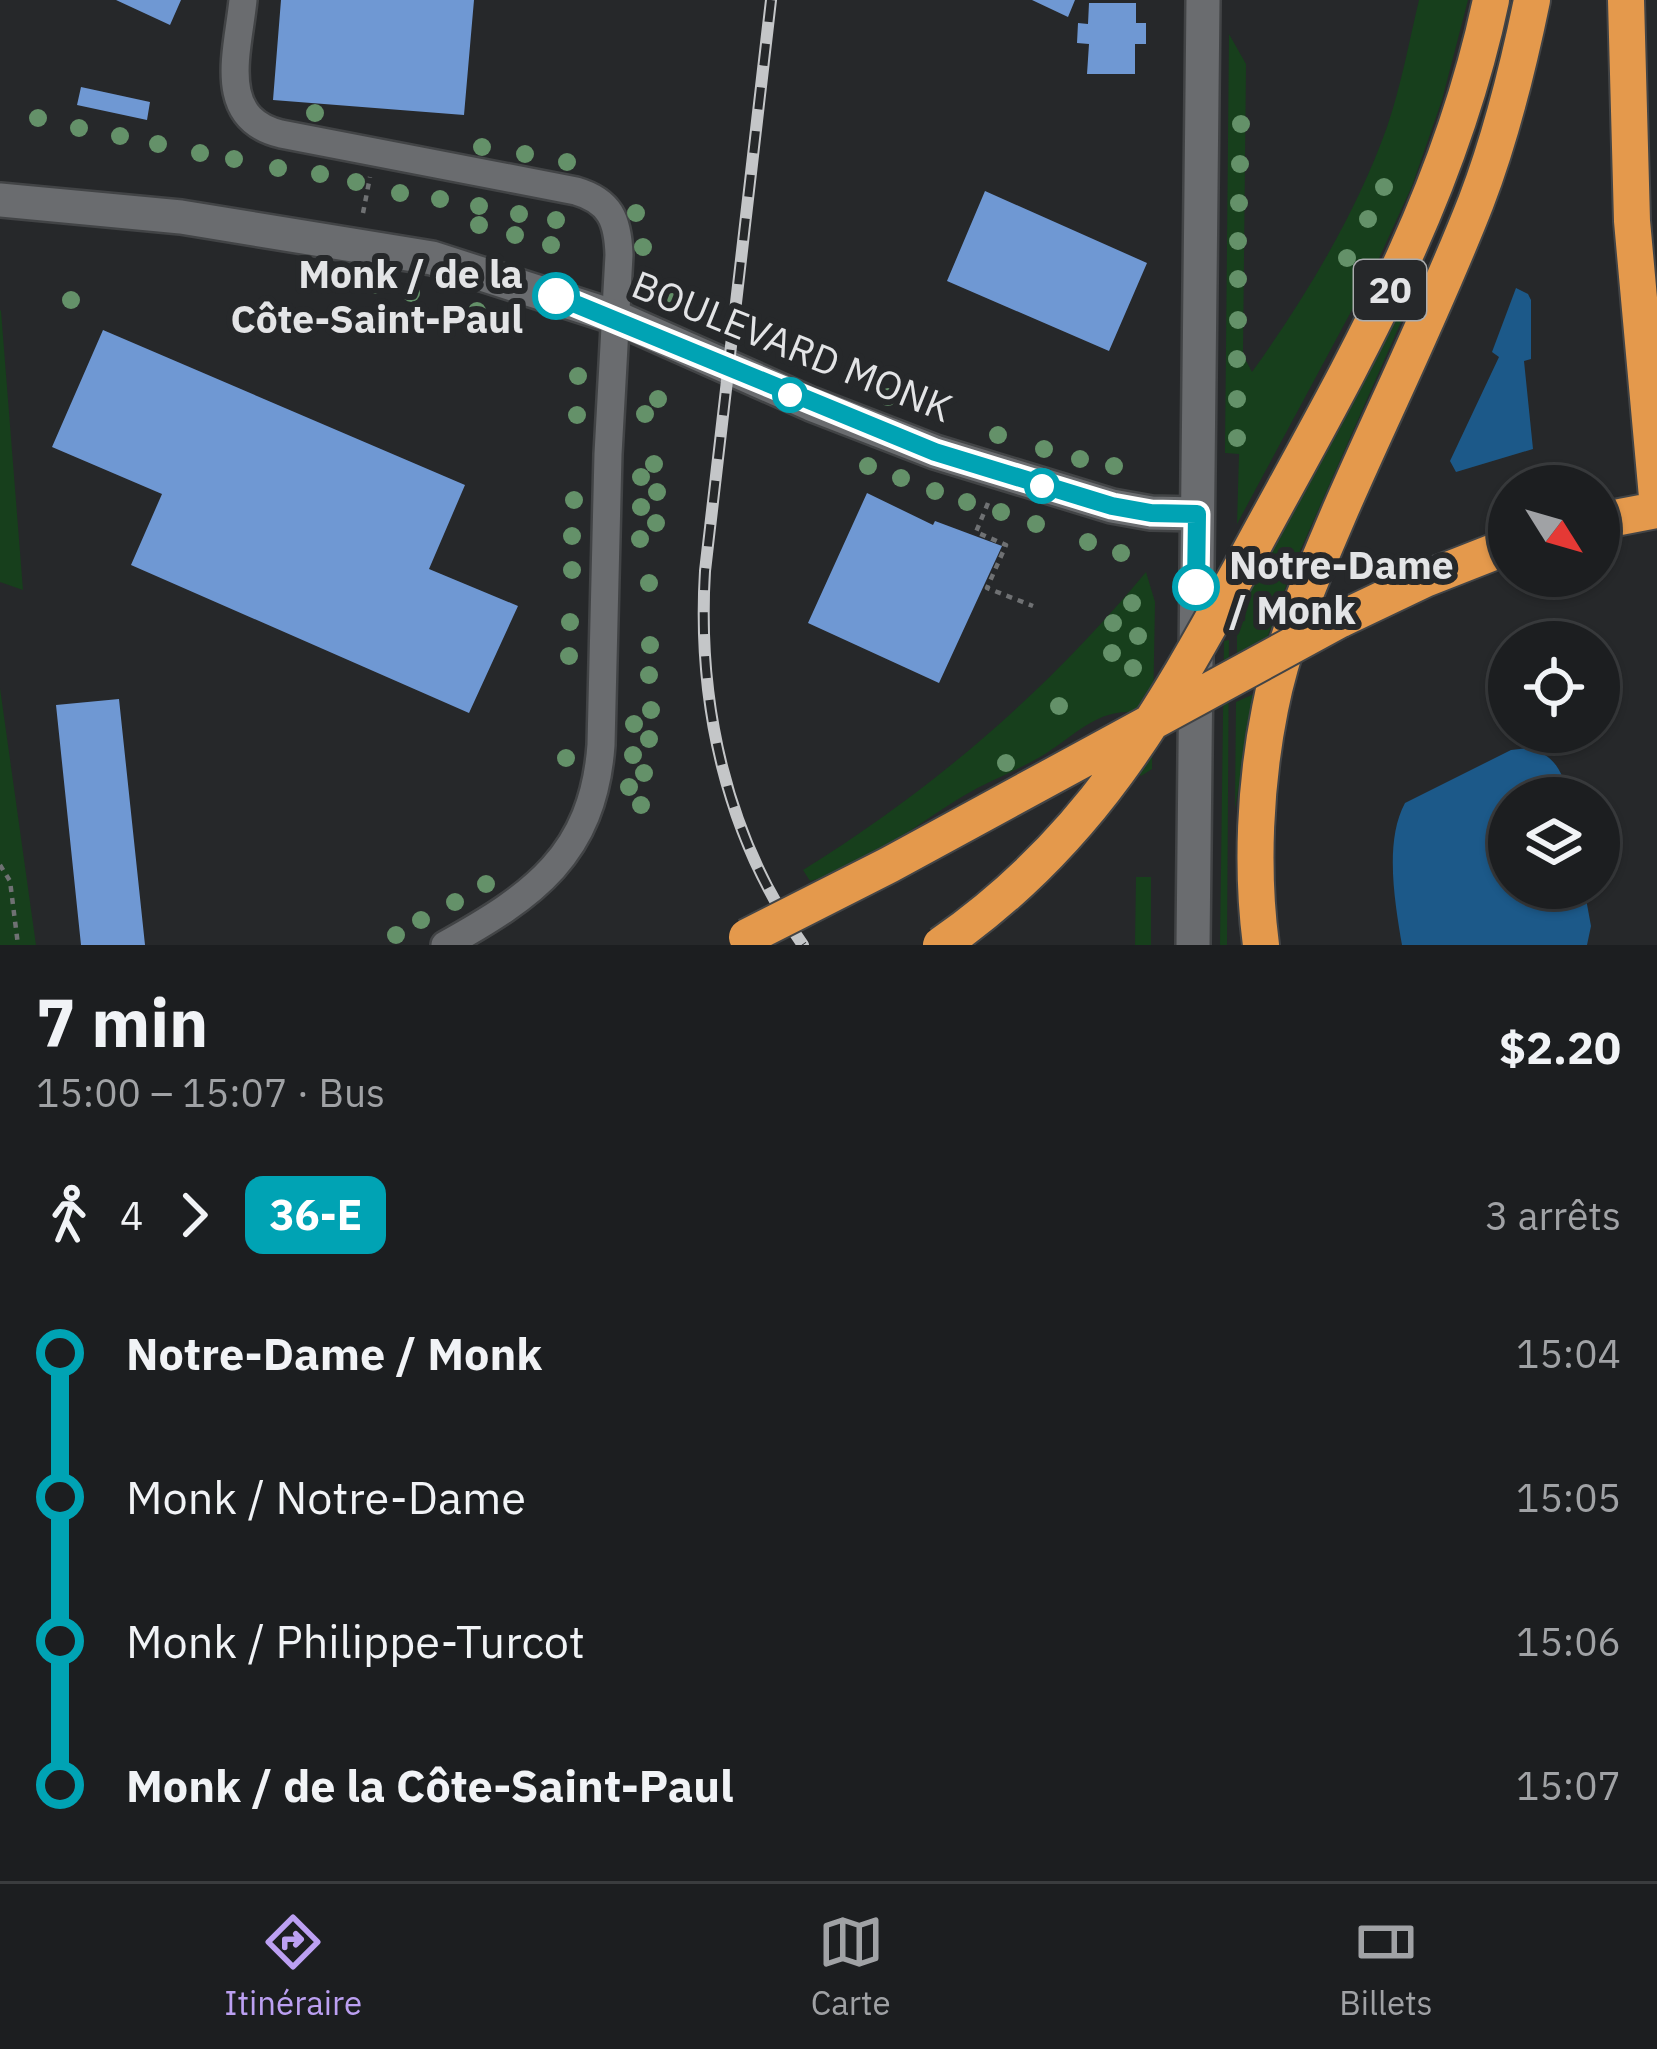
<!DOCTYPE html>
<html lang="fr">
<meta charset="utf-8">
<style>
body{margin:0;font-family:"IBM Plex Sans",sans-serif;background:#252729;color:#f1f3f6;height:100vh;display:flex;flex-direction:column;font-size:45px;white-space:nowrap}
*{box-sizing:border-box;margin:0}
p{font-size:39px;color:#a0a2a5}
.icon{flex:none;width:66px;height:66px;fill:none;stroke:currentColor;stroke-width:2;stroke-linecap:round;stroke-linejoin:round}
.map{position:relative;height:945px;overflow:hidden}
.sheet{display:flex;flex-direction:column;background:#1c1e20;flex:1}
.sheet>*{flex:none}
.badge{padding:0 24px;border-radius:18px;font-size:42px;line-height:78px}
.needle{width:78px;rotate:127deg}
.buttons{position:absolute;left:1488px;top:465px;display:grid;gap:24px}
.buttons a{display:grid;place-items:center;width:132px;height:132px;border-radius:50%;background:#1c1e20;box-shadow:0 3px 9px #0004,0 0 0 3px #3a3c3e;font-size:60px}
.map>.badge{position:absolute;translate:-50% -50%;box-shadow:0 0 0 6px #fff}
.legs{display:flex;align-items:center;gap:18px;height:132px;padding:0 36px;font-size:39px}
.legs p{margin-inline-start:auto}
.headline{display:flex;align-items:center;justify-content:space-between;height:204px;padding:0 36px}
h1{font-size:66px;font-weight:700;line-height:90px}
ul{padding:0 36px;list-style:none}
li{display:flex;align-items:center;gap:42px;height:144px;font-size:45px}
li i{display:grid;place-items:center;width:18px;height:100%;margin:0 15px;background:currentColor}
li i::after{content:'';width:30px;height:30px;margin:-15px;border:9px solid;border-radius:50%;background:#1c1e20}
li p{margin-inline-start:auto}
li:first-child i{background:linear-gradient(#0000 50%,currentColor 0)}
li:last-child i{background:linear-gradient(currentColor 50%,#0000 0)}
.tab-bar{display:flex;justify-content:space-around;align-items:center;height:168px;border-top:3px solid #3a3c3e;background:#1c1e20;font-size:33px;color:#a0a2a5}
.tab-bar a{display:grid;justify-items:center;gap:6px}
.tab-bar .active{color:#bca0f2}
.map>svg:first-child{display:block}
</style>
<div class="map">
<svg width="1657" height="945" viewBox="0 0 1657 945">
<rect width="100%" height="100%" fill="#26282a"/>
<!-- green -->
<path fill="#173f1c" d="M 1419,0 L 1468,0 L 1442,100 L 1412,186 L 1375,267 L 1237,524 L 1239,454 L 1225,453 L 1229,34 L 1246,64 L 1243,355 L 1252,372 C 1305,298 1356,214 1387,127 C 1401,86 1409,42 1419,0 Z
M 1399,300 L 1409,304 L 1293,567 L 1266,641 L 1237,656 L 1237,622 L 1245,621 L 1246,605 L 1236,603 Z
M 0,310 L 1,311 L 23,590 L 0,582 Z
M 1146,572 L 1155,602 L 1152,769 L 1141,776 L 1138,773 L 1139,713 C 1098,706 1073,738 1040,757 C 1016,771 989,781 965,795 C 914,825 869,866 810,881 L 803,870 C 934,789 1048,690 1146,572 Z
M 1229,640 L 1227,945 L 1220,945 L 1224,641 Z
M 0,688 L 36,945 L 0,945 Z
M 1254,694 L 1235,809 L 1236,702 Z
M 1136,877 L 1151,877 L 1151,945 L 1135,945 Z"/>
<!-- water -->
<path fill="#1c5989" d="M 1516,288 L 1528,294 L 1531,300 L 1531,359 L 1524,361 L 1533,449 L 1456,472 L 1450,461 L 1499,357 L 1492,352 Z
M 1529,748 C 1556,756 1563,772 1568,798 L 1509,798 L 1509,888 L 1584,888 L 1591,926 L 1587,945 L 1402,945 C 1395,903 1384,842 1405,803 L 1511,750 Z"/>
<!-- building -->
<path fill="#6f98d3" d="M 116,0 L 181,0 L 170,25 Z
M 281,0 L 474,0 L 464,115 L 273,100 Z
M 1032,0 L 1075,0 L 1068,17 Z
M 1089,3 L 1136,3 L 1136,23 L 1146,23 L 1146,44 L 1135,44 L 1135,74 L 1087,74 L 1089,44 L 1077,43 L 1078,23 L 1088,24 Z
M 81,87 L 150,102 L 147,120 L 77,105 Z
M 985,191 L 1147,263 L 1109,351 L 947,281 Z
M 103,330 L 465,485 L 429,569 L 518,606 L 469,713 L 131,565 L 162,494 L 52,447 Z
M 867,493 L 933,525 L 935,521 L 1002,546 L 939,683 L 808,623 Z
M 119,699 L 145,945 L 81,945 L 56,705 Z"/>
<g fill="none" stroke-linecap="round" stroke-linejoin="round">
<!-- minor casing -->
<g stroke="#424446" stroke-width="32">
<path id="minor" d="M 243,0 C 238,51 215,118 281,134 L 576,191 C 610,201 618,220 619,255 L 608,454 L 601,745 C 593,855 533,896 445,945"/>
</g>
<!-- tertiary casing -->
<g stroke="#424446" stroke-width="38">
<path id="tertiary" d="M 0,200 L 181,217 L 432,258 L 615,317 L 811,404 L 935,452 L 1112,506 L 1151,513 L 1197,514"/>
</g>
<!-- secondary casing -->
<g stroke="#424446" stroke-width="38">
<path id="secondary" d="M 1193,945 L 1203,0"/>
</g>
<!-- motorway casing -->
<g stroke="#424446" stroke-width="40">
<path id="motorway" d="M 1626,0 L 1632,221 L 1657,497
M 1599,521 L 1657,510
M 1245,561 C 1345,376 1447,209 1491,0
M 1339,620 L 1425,579 L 1509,546
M 1261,945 C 1251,869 1255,784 1270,709 C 1283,640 1313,575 1340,511 C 1385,408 1435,307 1476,202 C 1501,137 1518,68 1532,0"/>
</g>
<!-- path -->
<path stroke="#6f7173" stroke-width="4.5" stroke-dasharray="6 6" stroke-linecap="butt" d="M 363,213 L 370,177
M 988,503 L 976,532 L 1006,545 L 987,588 L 1033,606
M 0,865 L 10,881 L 18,945"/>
<!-- minor -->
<use href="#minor" stroke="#6a6c6f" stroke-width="27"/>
<!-- tertiary -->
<use href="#tertiary" stroke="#6a6c6f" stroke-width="33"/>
<!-- secondary -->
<use href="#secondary" stroke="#6a6c6f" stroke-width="33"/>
<!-- motorway -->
<use href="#motorway" stroke="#e4994c" stroke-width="36"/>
<!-- rail casing -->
<g stroke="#c4c6c8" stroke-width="12">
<path id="rail" d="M 771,0 L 705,571 C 697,703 726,836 803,945"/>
</g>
<!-- rail -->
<use href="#rail" stroke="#26282a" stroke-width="8" stroke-dasharray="22" stroke-linecap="butt"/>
<!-- motorway-bridge casing -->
<g stroke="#424446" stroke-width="40" stroke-linecap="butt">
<path id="motorway-bridge" d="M 747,937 L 889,865 L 1339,620
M 941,945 C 1090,842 1160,715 1245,561"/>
</g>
<!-- motorway-bridge -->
<use href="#motorway-bridge" stroke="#e4994c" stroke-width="36"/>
</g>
<!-- trees -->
<g fill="#649169">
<circle cx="315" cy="113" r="9"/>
<circle cx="38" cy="118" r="9"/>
<circle cx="1241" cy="124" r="9"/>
<circle cx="79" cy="128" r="9"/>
<circle cx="120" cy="136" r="9"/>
<circle cx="158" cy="144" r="9"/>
<circle cx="482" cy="147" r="9"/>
<circle cx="200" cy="153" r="9"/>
<circle cx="525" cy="154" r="9"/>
<circle cx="234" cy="159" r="9"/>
<circle cx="567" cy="162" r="9"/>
<circle cx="1240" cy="164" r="9"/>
<circle cx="278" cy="168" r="9"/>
<circle cx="320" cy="174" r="9"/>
<circle cx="356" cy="182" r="9"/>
<circle cx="1384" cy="187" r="9"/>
<circle cx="400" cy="193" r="9"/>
<circle cx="440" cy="199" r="9"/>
<circle cx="1239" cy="203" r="9"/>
<circle cx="479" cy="206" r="9"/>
<circle cx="636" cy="213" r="9"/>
<circle cx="519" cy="214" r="9"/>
<circle cx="1368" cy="219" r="9"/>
<circle cx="556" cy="220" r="9"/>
<circle cx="479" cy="225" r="9"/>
<circle cx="515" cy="235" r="9"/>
<circle cx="1238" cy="241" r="9"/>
<circle cx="551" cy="245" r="9"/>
<circle cx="643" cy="247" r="9"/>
<circle cx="1347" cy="258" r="9"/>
<circle cx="1238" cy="279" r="9"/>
<circle cx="375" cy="285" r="9"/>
<circle cx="411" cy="293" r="9"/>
<circle cx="71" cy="300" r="9"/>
<circle cx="672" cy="302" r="9"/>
<circle cx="477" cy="311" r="9"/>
<circle cx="1238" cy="320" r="9"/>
<circle cx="511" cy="322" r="9"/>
<circle cx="1237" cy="359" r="9"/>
<circle cx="578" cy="376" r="9"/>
<circle cx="888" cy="397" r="9"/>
<circle cx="658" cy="399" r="9"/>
<circle cx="1237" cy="399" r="9"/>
<circle cx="645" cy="414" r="9"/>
<circle cx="577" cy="415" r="9"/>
<circle cx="998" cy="435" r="9"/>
<circle cx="1237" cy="438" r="9"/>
<circle cx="1044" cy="449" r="9"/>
<circle cx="1080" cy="459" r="9"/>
<circle cx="654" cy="464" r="9"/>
<circle cx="868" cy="466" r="9"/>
<circle cx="1114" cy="466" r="9"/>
<circle cx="641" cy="477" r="9"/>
<circle cx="901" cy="478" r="9"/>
<circle cx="935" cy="491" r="9"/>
<circle cx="657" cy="492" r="9"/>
<circle cx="574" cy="500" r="9"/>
<circle cx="967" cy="502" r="9"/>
<circle cx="641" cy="507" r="9"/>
<circle cx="1001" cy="512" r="9"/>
<circle cx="656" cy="523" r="9"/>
<circle cx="1036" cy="524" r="9"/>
<circle cx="572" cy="536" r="9"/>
<circle cx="640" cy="539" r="9"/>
<circle cx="1088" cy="542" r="9"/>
<circle cx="1121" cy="553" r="9"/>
<circle cx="572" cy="570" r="9"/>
<circle cx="649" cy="583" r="9"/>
<circle cx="1132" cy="603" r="9"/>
<circle cx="570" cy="622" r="9"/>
<circle cx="1113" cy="623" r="9"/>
<circle cx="1138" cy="636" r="9"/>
<circle cx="650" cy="645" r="9"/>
<circle cx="1112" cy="653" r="9"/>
<circle cx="569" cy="656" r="9"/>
<circle cx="1133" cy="668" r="9"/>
<circle cx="649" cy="675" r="9"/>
<circle cx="1059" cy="706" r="9"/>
<circle cx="651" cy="710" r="9"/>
<circle cx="634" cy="724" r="9"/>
<circle cx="649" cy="739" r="9"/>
<circle cx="633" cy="755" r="9"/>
<circle cx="566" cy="758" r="9"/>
<circle cx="1006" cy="763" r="9"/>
<circle cx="644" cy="773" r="9"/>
<circle cx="629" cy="787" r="9"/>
<circle cx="641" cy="805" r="9"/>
<circle cx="486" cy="884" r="9"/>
<circle cx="455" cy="902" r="9"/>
<circle cx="421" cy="920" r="9"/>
<circle cx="396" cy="935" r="9"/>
</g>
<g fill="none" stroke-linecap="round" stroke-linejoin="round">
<!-- line-1 casing -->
<g stroke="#fff" stroke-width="27">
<path id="line-1" d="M 556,296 L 935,452 L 1112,506 L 1151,513 L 1197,514 L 1196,587"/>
</g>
<!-- line-1 -->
<use href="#line-1" stroke="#00a3b4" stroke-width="18"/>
</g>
<!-- markers -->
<g fill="#fff" stroke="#00a3b4" stroke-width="6">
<circle cx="556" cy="296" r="21"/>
<circle cx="790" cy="395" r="15"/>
<circle cx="1042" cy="486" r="15"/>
<circle cx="1196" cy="587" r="21"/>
</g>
<g text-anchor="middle" stroke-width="12" stroke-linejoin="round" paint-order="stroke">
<!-- shield labels -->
<rect fill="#26282a" stroke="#aaacae" stroke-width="3" x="1354" y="260" width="72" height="60" rx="9"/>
<g font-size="36" font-weight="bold" fill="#e3e4e6">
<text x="1390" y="303">20</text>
</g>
<!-- stop labels -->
<g font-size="39" font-weight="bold" fill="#e3e4e6" stroke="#26282a" text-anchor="end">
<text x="523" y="288">Monk / de la<tspan x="523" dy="45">Côte-Saint-Paul</tspan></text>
<text x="1229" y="579" text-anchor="start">Notre-Dame<tspan x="1229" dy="45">/ Monk</tspan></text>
</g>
<!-- street labels -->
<g font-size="39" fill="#e3e4e6" stroke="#26282a">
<text transform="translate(792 346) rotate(22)" y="14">BOULEVARD MONK</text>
</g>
</g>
</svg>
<div class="buttons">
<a><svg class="needle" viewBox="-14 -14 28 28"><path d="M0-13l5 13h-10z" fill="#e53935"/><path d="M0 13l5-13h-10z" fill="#a0a2a5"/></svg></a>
<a><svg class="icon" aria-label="locate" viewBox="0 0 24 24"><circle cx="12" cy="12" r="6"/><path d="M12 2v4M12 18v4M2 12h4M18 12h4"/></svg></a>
<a><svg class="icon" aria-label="layers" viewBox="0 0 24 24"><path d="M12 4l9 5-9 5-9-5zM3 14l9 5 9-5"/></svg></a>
</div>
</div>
<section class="sheet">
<div class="headline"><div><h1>7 min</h1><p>15:00 – 15:07 · Bus</p></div><b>$2.20</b></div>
<div class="legs"><svg class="icon" aria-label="walk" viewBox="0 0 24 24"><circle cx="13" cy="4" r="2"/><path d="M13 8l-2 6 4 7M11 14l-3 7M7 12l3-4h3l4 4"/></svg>4<svg class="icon" aria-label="forward" viewBox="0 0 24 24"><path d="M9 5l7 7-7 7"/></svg><b class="badge" style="background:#00a3b4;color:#fff">36-E</b><p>3 arrêts</p></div>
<ul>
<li><i style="color:#00a3b4"></i><b>Notre-Dame / Monk</b><p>15:04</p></li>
<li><i style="color:#00a3b4"></i><span>Monk / Notre-Dame</span><p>15:05</p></li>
<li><i style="color:#00a3b4"></i><span>Monk / Philippe-Turcot</span><p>15:06</p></li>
<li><i style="color:#00a3b4"></i><b>Monk / de la Côte-Saint-Paul</b><p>15:07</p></li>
</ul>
</section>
<nav class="tab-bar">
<a class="active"><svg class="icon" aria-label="directions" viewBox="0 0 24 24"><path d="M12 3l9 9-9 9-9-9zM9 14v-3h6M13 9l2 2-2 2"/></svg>Itinéraire</a>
<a><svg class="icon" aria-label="map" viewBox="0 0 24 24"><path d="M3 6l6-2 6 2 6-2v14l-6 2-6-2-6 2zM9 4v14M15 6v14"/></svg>Carte</a>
<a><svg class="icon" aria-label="tickets" viewBox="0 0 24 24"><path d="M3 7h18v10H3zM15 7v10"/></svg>Billets</a>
</nav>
